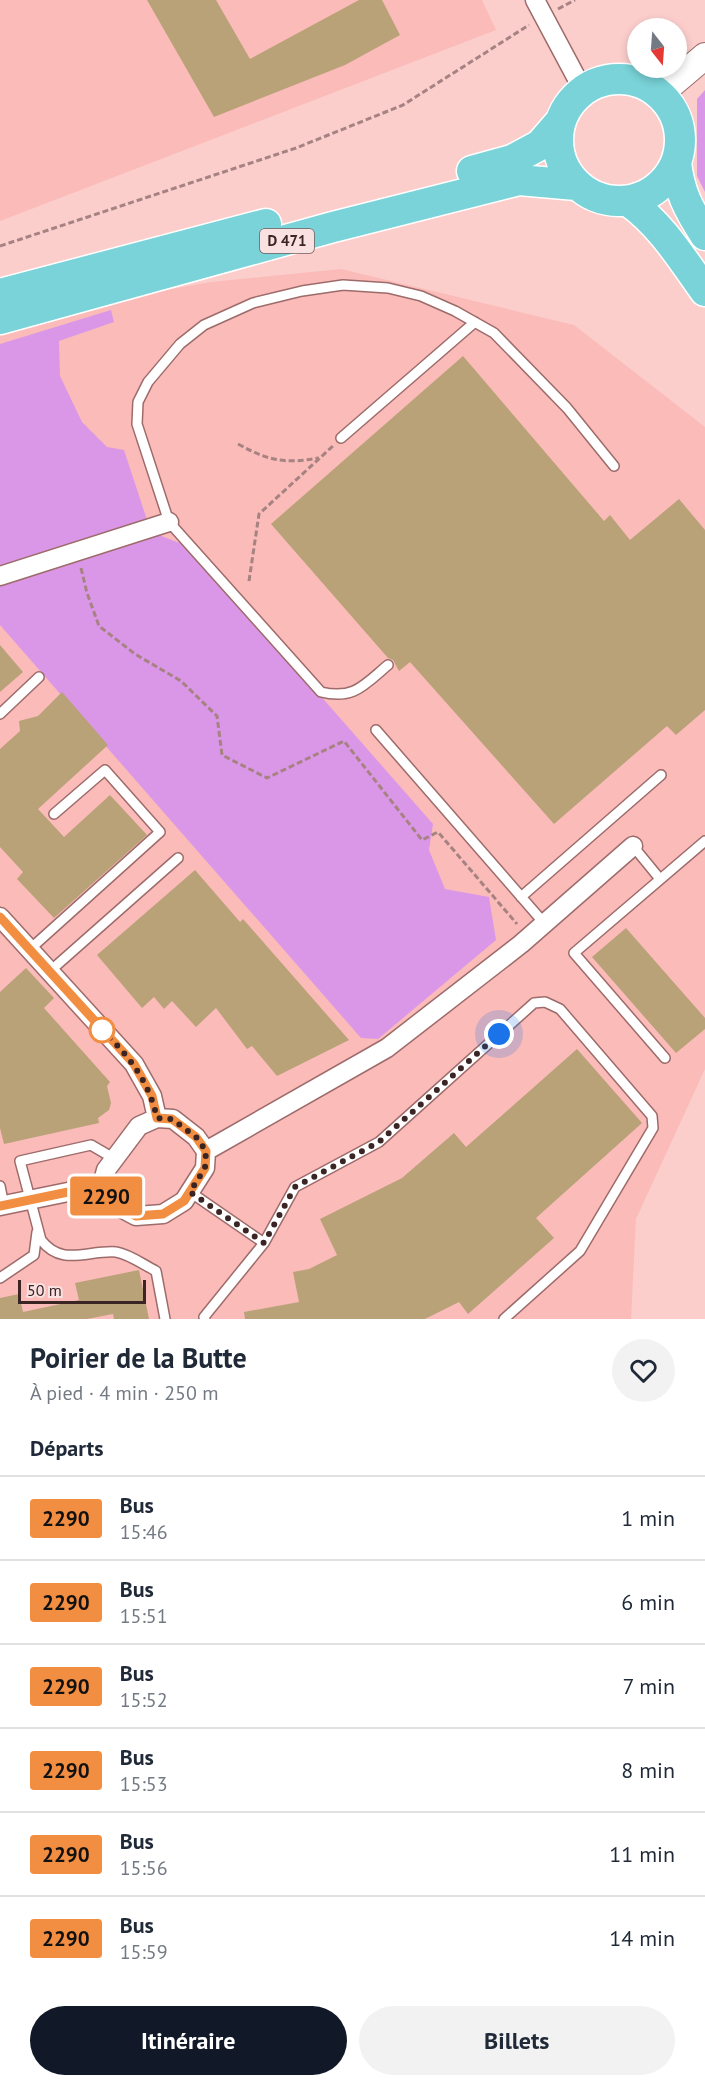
<!DOCTYPE html>
<html lang="fr">
<meta charset="utf-8">
<style>
body{margin:0;font-family:"PT Sans",sans-serif;background:#f2f2f3;color:#1f2937;height:100vh;display:flex;flex-direction:column;font-size:22px;white-space:nowrap}
*{box-sizing:border-box;margin:0}
p{font-size:20px;color:#747a83}
.icon{flex:none;width:33px;height:33px;fill:none;stroke:currentColor;stroke-width:2;stroke-linecap:round;stroke-linejoin:round}
.map{position:relative;height:1319px;overflow:hidden}
.sheet{display:flex;flex-direction:column;background:#fff;flex:1}
.sheet>*{flex:none}
.badge{padding:0 12px;border-radius:4px;font-size:21px;line-height:39px}
.needle{width:39px;rotate:163deg}
.tools{position:absolute;left:627px;top:18px;display:grid;gap:12px}
.tools a{display:grid;place-items:center;width:60px;height:60px;border-radius:50%;background:#fff;box-shadow:0 3px 9px #0003;font-size:30px}
.scale{position:absolute;left:18px;bottom:15px;width:128px;box-sizing:border-box;padding-left:6px;border:3px solid #3a2524;border-top:0;font-size:16px;line-height:21px;white-space:nowrap;color:#3a2524;-webkit-text-stroke:4px #f8e1e0;paint-order:stroke}
.you{position:absolute;width:30px;height:30px;margin:-15px;border:4px solid #fff;border-radius:50%;background:#1a73e8;box-shadow:0 0 0 9px #1a73e833}
.map>.badge{position:absolute;translate:-50% -50%;box-shadow:0 0 0 3px #fff}
h2{padding:0 30px;font-size:22px;line-height:54px}
.round{display:grid;place-items:center;flex:none;width:63px;height:63px;border-radius:32px;background:#f2f2f3}
.summary{display:flex;align-items:center;justify-content:space-between;height:102px;padding:0 30px}
h1{font-size:28px;font-weight:600;line-height:45px}
.action{display:flex;gap:12px;margin-top:auto;padding:12px 30px}
.action a{flex:1;height:69px;border-radius:36px;background:#111827;color:#fff;font-size:24px;font-weight:600;line-height:69px;text-align:center}
.action a+a{background:#f2f2f3;color:#1f2937}
ul{padding:0;list-style:none}
li{display:flex;align-items:center;gap:18px;height:84px;padding:0 30px;border-top:2px solid #e0e1e3}
li div{flex:1}
li b{display:block;font-size:22px}
li em{font-style:normal}
li .badge{min-width:66px;font-weight:700;text-align:center}
.map>svg:first-child{display:block}
</style>
<div class="map">
<svg width="705" height="1319" viewBox="0 0 705 1319">
<rect width="100%" height="100%" fill="#fbcecc"/>
<!-- built -->
<path fill="#fabbb9" d="M 0,0 L 482,0 L 496,30 L 0,221 Z
M 341,269 L 574,325 L 705,427 L 705,1069 L 636,1219 L 631,1319 L 0,1319 L 0,335 L 114,299 L 211,282 Z"/>
<!-- green -->
<path fill="#db97e7" d="M 705,90 L 705,192 L 697,176 L 697,99 Z
M 111,310 L 114,322 L 59,341 L 60,376 L 82,422 L 107,447 L 124,450 L 151,532 L 190,547 L 433,824 L 429,850 L 445,889 L 489,897 L 496,940 L 378,1039 L 361,1038 L 0,625 L 0,344 Z"/>
<!-- building -->
<path fill="#b9a278" d="M 147,0 L 216,0 L 250,59 L 359,0 L 382,0 L 400,35 L 345,65 L 214,117 Z
M 463,356 L 604,521 L 610,515 L 630,540 L 679,499 L 705,530 L 705,710 L 676,735 L 667,726 L 554,824 L 410,662 L 399,671 L 393,660 L 388,658 L 271,524 Z
M 0,645 L 23,672 L 0,692 Z
M 62,692 L 108,745 L 38,809 L 64,837 L 110,795 L 147,835 L 54,918 L 17,879 L 23,872 L 0,847 L 0,749 L 20,731 L 19,721 L 38,716 Z
M 195,870 L 240,922 L 243,919 L 349,1040 L 277,1076 L 252,1046 L 247,1049 L 216,1008 L 196,1027 L 172,1001 L 164,1009 L 154,997 L 142,1008 L 97,955 Z
M 626,928 L 705,1018 L 705,1029 L 676,1053 L 592,957 Z
M 26,968 L 54,998 L 44,1008 L 110,1082 L 107,1086 L 111,1103 L 109,1110 L 98,1118 L 99,1123 L 4,1144 L 0,1128 L 0,992 Z
M 577,1049 L 642,1123 L 536,1218 L 554,1238 L 468,1314 L 459,1302 L 425,1319 L 245,1319 L 244,1312 L 299,1302 L 293,1272 L 309,1269 L 337,1255 L 320,1219 L 402,1178 L 454,1133 L 466,1147 Z
M 139,1270 L 149,1319 L 114,1319 L 113,1314 L 87,1319 L 0,1319 L 0,1298 L 19,1294 L 23,1312 L 79,1300 L 75,1283 Z"/>
<g fill="none" stroke-linecap="round" stroke-linejoin="round">
<!-- lane casing -->
<g stroke="#9d6b6a" stroke-width="12">
<path id="lane" d="M 341,438 L 475,322
M 388,665 C 364,685 354,700 321,692 L 169,522 L 137,424 L 138,402 L 148,382 L 180,344 L 204,325 L 253,303 L 302,291 L 343,285 L 388,288 L 421,296 L 455,311 L 494,333 L 567,408 L 614,466
M 0,714 L 39,677
M 376,730 L 544,923
M 633,846 L 660,879
M 521,897 L 661,775
M 29,950 L 160,832 L 105,770 L 54,814
M 49,972 L 178,858
M 665,1058 L 574,953 L 705,841
M 115,1159 L 91,1145 L 20,1161 L 41,1240 C 62,1267 87,1250 116,1252 C 129,1254 144,1265 156,1271 L 165,1319
M 0,1186 L 4,1206
M 190,1192 L 264,1243
M 0,1278 L 34,1255 L 37,1232
M 205,1319 L 204,1317 L 264,1243 L 295,1187 L 379,1142 L 534,1003 L 545,1002 L 560,1009 L 652,1116 L 653,1128 L 580,1251 L 504,1319"/>
</g>
<!-- street casing -->
<g stroke="#9d6b6a" stroke-width="21">
<path id="street" d="M 535,0 L 583,90
M 0,576 L 169,522
M 0,917 L 134,1064 L 152,1096 L 157,1118
M 157,1118 L 173,1119 L 196,1137 L 206,1151 L 205,1168 L 184,1201 L 163,1214 L 136,1216 L 108,1201 L 102,1185 L 106,1170 L 139,1126 Z
M 206,1151 L 387,1048 L 521,944 L 633,846
M 0,1206 L 102,1185"/>
</g>
<!-- secondary casing -->
<g stroke="#9d6b6a" stroke-width="28">
<path id="secondary" d="M 660,94 L 705,56"/>
</g>
<!-- primary casing -->
<g stroke="#fff" stroke-width="33">
<path id="primary" d="M558 140a61 61 0 1 1 122 0a61 61 0 1 1-122 0Z
M 676,162 C 679,192 689,210 705,235
M 472,171 L 512,160 L 540,145 L 559,123
M 628,201 C 661,224 682,259 705,291
M 0,294 L 266,224
M 0,319 L 333,227 L 519,180 L 576,185"/>
</g>
<!-- path -->
<path stroke="#a68382" stroke-width="3" stroke-dasharray="6 3" stroke-linecap="butt" d="M 558,9 L 575,0
M 0,246 L 296,148 L 403,105 L 529,25
M 238,444 C 269,461 284,464 319,458
M 81,568 L 87,593 L 99,626 L 135,654 L 181,681 L 217,716 L 222,755 L 267,778 L 344,741 L 422,840 L 438,832 L 517,924
M 249,581 L 259,514 L 334,445"/>
<!-- lane -->
<use href="#lane" stroke="#fff" stroke-width="9"/>
<!-- street -->
<use href="#street" stroke="#fff" stroke-width="18"/>
<!-- secondary -->
<use href="#secondary" stroke="#fff" stroke-width="26"/>
<!-- primary -->
<use href="#primary" stroke="#79d3d8" stroke-width="30"/>
</g>
<g fill="none" stroke-linecap="round" stroke-linejoin="round">
<!-- line casing -->
<g stroke="#fff" stroke-width="14">
<path id="line" d="M 0,917 L 134,1064 L 152,1096 L 157,1118 L 172,1119 L 196,1137 L 206,1151 L 205,1168 L 184,1201 L 163,1214 L 136,1216 L 108,1201 L 102,1185 L 0,1206"/>
</g>
<!-- line -->
<use href="#line" stroke="#f28e42" stroke-width="9"/>
<!-- walk -->
<path stroke="#3a2524" stroke-width="6" stroke-dasharray="0 10.8" d="M 102,1030 C 129,1056 149,1081 157,1118 L 172,1119 L 196,1137 L 206,1151 L 205,1168 L 190,1192 L 264,1243 L 295,1187 L 379,1142 L 499,1034"/>
</g>
<!-- markers -->
<circle fill="#fff" stroke="#f28e42" stroke-width="3" cx="102" cy="1030" r="12"/>
<g text-anchor="middle" stroke-width="6" stroke-linejoin="round" paint-order="stroke">
<!-- shield labels -->
<rect fill="#f8e1e0" stroke="#735d5c" stroke-width="1.5" x="260" y="229" width="54" height="24" rx="4.5"/>
<g font-size="15" font-weight="bold" fill="#3a2524">
<text x="287" y="246">D 471</text>
</g>
</g>
</svg>
<div class="tools">
<a><svg class="needle" viewBox="-14 -14 28 28"><path d="M0-13l5 13h-10z" fill="#e53935"/><path d="M0 13l5-13h-10z" fill="#747a83"/></svg></a>
</div>
<div class="scale">50 m</div>
<div class="you" style="left:499px;top:1034px"></div>
<b class="badge" style="left:106px;top:1196px;background:#f28e42;color:#111">2290</b>
</div>
<section class="sheet">
<div class="summary"><div><h1>Poirier de la Butte</h1><p>À pied · 4 min · 250 m</p></div><a class="round"><svg class="icon" aria-label="heart" viewBox="0 0 24 24"><path d="M12 20l-8-8c-3-5 5-10 8-4 3-6 11-1 8 4z"/></svg></a></div>
<h2>Départs</h2>
<ul>
<li><span class="badge" style="background:#f28e42;color:#111">2290</span><div><b>Bus</b><p>15:46</p></div><em>1 min</em></li>
<li><span class="badge" style="background:#f28e42;color:#111">2290</span><div><b>Bus</b><p>15:51</p></div><em>6 min</em></li>
<li><span class="badge" style="background:#f28e42;color:#111">2290</span><div><b>Bus</b><p>15:52</p></div><em>7 min</em></li>
<li><span class="badge" style="background:#f28e42;color:#111">2290</span><div><b>Bus</b><p>15:53</p></div><em>8 min</em></li>
<li><span class="badge" style="background:#f28e42;color:#111">2290</span><div><b>Bus</b><p>15:56</p></div><em>11 min</em></li>
<li><span class="badge" style="background:#f28e42;color:#111">2290</span><div><b>Bus</b><p>15:59</p></div><em>14 min</em></li>
</ul>
<div class="action"><a>Itinéraire</a><a>Billets</a></div>
</section>
